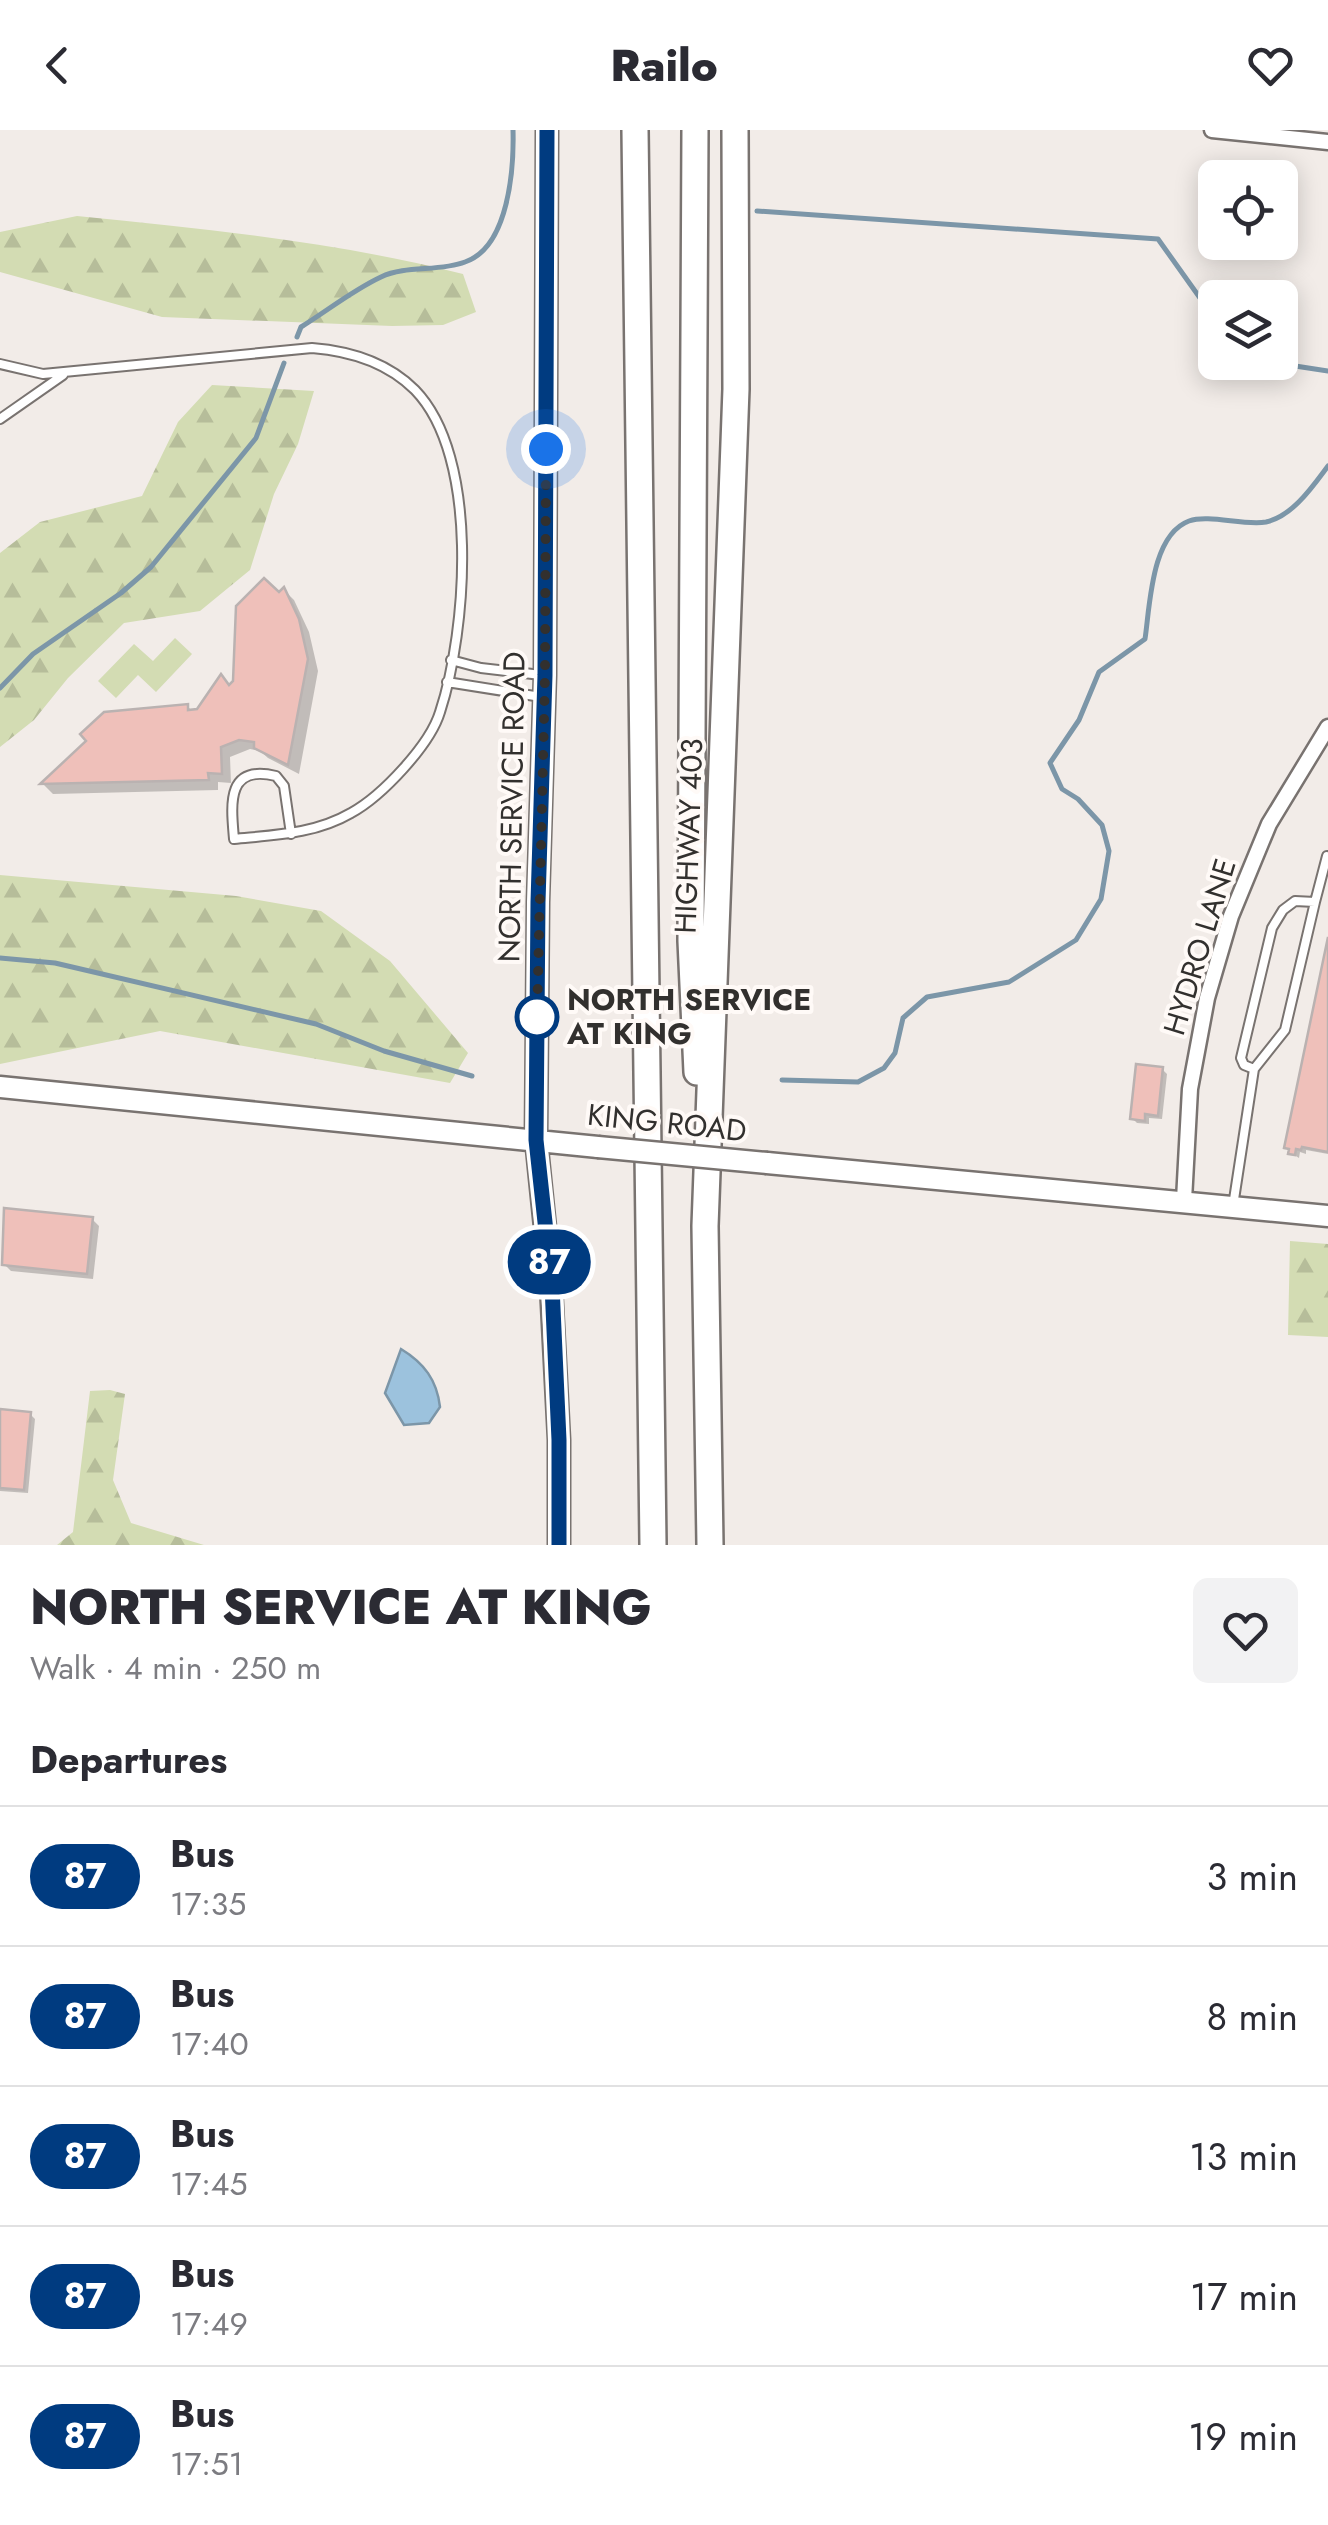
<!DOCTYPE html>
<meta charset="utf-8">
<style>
body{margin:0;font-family:Jost,sans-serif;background:#f2f2f3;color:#2b2b33;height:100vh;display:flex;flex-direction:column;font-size:38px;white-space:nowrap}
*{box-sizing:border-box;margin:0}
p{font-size:32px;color:#7c7c81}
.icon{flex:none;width:55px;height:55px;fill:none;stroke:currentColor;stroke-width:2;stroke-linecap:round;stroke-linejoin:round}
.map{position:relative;height:1415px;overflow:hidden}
.details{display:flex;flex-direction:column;background:#fff;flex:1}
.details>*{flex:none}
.badge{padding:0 20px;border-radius:32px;font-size:35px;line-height:65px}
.fabs{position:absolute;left:1198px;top:30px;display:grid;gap:20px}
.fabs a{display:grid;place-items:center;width:100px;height:100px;border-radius:15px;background:#fff;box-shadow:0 5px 25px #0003;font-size:50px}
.you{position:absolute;width:50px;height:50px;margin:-25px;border:8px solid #fff;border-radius:50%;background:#1a73e8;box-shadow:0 0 0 15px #1a73e833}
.map>.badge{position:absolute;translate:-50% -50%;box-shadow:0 0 0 5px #fff}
h2{padding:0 30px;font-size:38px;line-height:90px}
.round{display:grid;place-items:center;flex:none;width:105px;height:105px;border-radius:15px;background:#f2f2f3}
.summary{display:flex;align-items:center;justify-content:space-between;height:170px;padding:0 30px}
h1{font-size:48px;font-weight:800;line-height:75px}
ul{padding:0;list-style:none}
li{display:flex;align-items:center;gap:30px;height:140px;padding:0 30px;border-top:2px solid #e1e1e2}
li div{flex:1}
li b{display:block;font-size:38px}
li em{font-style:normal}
li .badge{min-width:110px;font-weight:700;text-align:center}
header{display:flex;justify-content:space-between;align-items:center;height:130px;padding:0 30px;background:#fff;font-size:45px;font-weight:800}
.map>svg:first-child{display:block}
</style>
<header><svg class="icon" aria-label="back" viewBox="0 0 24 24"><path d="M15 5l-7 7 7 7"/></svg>Railo<svg class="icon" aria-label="heart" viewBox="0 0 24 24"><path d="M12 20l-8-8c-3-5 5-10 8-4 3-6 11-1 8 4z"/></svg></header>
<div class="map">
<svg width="1328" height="1415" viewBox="0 0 1328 1415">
<defs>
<pattern id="forest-firs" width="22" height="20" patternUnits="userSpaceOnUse" patternTransform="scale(2.5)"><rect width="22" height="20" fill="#d3dcb3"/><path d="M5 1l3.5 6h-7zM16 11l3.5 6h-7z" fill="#b6bd9a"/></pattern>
</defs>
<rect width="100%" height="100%" fill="#f2ece8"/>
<!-- grass -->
<path fill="#d3dcb3" d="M 175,508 L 192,524 L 156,562 L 138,545 L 116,568 L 98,551 L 134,514 L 153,531 Z"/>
<!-- forest -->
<path fill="url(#forest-firs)" d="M 77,86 C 207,99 337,112 463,144 L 476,182 L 443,195 L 392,196 L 162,187 L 0,142 L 0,102 Z
M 212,255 L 314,261 L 298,314 L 274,364 L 250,440 L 200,481 L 124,493 L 68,548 L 34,590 L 0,617 L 0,423 L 40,392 L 142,366 L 178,292 Z
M 0,745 L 236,766 L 321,781 L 390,831 L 468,923 L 450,953 L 160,901 L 0,934 Z
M 1290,1111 L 1328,1114 L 1328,1207 L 1288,1205 Z
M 110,1260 L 125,1264 L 113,1350 L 131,1393 L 204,1415 L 57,1415 L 73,1402 L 90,1261 Z"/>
<!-- water -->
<path fill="#9cc2dd" stroke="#7c96a8" stroke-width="2.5" d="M 401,1219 C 424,1233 437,1250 440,1277 L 429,1293 L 404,1295 L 385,1263 Z"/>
<!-- shadow -->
<path fill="#0003" d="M 284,460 L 294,470 L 309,502 L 318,541 L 299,644 L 268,628 L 260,621 L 250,619 L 230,627 L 231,653 L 218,652 L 218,660 L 53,664 L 44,655 L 90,611 L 187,576 L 193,582 L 230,557 Z
M 1328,819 L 1328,1024 L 1306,1020 L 1306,1024 L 1300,1022 L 1299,1028 L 1291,1023 Z
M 1162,939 L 1167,944 L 1162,989 L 1149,988 L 1149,994 L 1137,993 L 1132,988 Z
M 92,1089 L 99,1096 L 93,1149 L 11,1141 L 4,1134 Z
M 0,1282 L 30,1284 L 35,1289 L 28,1363 L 0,1361 Z"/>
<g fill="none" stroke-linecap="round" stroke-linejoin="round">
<!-- stream -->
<path stroke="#7c96a8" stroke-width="5" d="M 757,81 L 1158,109 L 1215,189
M 297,207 L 301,197 C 327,181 353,160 381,147 C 406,135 439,142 465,132 C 509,117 514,38 513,0
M 1269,232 L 1328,241
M 0,558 L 33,524 L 121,463 L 151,437 L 256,308 L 284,233
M 0,828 L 55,833 L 316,894 L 384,921 L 472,946
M 782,950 L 858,952 L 884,938 L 895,923 L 903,888 L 927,867 L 1009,852 L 1076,810 L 1101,769 L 1109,721 L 1102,695 L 1078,669 L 1062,659 L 1050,633 L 1079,590 L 1099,542 L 1145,509 C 1150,476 1151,405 1189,391 C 1209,384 1244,396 1266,392 C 1293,386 1313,356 1328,336"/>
</g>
<!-- building -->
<path fill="#efc0ba" stroke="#bab2b1" stroke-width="2.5" d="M 264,448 L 279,462 L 284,457 L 299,489 L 308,529 L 288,635 L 254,618 L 254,612 L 239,610 L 221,617 L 222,644 L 208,643 L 209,650 L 40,654 L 86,611 L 80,604 L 104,582 L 188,574 L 188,580 L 197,579 L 221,544 L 229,555 L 233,551 L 236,476 Z
M 1328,807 L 1328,1022 L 1302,1017 L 1301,1020 L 1296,1019 L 1295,1025 L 1288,1024 L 1289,1019 L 1284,1018 Z
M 1136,934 L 1163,937 L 1158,986 L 1145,984 L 1145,991 L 1130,989 Z
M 4,1078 L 93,1087 L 87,1144 L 2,1135 Z
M 0,1279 L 31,1282 L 24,1360 L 0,1358 Z"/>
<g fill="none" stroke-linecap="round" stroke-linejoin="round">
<!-- lane casing -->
<g stroke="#797370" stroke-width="12">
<path id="lane" d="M 0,234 L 43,244 L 312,218 C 350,221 387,232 415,260 C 480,327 467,500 440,582 C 430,615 382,666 351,683 C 315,704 274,705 234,709 C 231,674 226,634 276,646 L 284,656 L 291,704
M 0,289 L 63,245
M 451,530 L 481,538 L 541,545
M 447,552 L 541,567
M 1315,772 L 1327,726
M 1233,1076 L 1254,939 L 1285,900 L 1315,772 L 1295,771 L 1283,780 L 1272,798 L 1241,928 L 1244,935 L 1254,939"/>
</g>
<!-- street casing -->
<g stroke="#797370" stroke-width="19">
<path id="street" d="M 1212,0 L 1328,12
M 1184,1070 L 1190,959 L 1207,868 L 1231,786 L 1269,694 L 1328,597"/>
</g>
<!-- secondary casing -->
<g stroke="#797370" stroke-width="25">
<path id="secondary" d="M 547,0 L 545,545 L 538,772 L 536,1009 L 551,1156 L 559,1310 L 559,1415
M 0,957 L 598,1017
M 767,1033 L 1328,1086"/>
</g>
<!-- highway casing -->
<g stroke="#797370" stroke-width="30">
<path id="highway" d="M 635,0 L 653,1415
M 695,0 L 691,811 L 697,942
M 710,1415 L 705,1096 L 736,259 L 735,0"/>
</g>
<!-- lane -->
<use href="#lane" stroke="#fff" stroke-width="8"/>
<!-- street -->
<use href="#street" stroke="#fff" stroke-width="14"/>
<!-- secondary -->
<use href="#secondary" stroke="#fff" stroke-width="20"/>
<!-- highway -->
<use href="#highway" stroke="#fff" stroke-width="25"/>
<!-- secondary-bridge casing -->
<g stroke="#797370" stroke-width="25" stroke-linecap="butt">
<path id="secondary-bridge" d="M 598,1017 L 767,1033"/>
</g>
<!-- secondary-bridge -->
<use href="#secondary-bridge" stroke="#fff" stroke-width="20"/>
</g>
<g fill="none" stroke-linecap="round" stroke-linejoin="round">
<!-- line casing -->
<g stroke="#fff" stroke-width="22">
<path id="line" d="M 547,0 L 545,545 L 538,772 L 536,1010 L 552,1156 L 559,1310 L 559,1415"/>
</g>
<!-- line -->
<use href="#line" stroke="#003b80" stroke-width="15"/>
<!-- walk -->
<path stroke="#32302e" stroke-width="10" stroke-dasharray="0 18" d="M 537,887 L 537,891 L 545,545 L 546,319"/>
</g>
<!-- markers -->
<circle fill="#fff" stroke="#003b80" stroke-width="5" cx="537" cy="887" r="20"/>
<g text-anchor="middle" stroke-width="8" stroke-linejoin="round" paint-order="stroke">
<!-- street labels -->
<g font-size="30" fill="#32302e" stroke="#fffaf7">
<text transform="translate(512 677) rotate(-89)" y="10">NORTH SERVICE ROAD</text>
<text transform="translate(689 706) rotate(-88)" y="10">HIGHWAY 403</text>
<text transform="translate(1200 817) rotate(-73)" y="10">HYDRO LANE</text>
<text transform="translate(667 993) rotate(6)" y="10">KING ROAD</text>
</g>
<!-- stop labels -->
<g font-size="30" font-weight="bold" fill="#32302e" stroke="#fffaf7" text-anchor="start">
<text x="567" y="880">NORTH SERVICE<tspan x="567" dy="34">AT KING</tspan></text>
</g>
</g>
</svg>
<div class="fabs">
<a><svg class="icon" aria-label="locate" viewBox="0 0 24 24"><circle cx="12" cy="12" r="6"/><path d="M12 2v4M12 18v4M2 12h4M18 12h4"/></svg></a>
<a><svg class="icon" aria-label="layers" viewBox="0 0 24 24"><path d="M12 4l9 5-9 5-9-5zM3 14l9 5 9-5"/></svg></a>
</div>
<div class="you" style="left:546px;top:319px"></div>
<b class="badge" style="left:549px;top:1132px;background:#003b80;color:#fff">87</b>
</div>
<section class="details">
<div class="summary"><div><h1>NORTH SERVICE AT KING</h1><p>Walk · 4 min · 250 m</p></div><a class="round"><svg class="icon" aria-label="heart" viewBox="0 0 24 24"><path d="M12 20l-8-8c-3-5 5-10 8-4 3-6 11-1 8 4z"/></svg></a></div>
<h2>Departures</h2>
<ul>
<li><span class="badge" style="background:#003b80;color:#fff">87</span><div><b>Bus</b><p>17:35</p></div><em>3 min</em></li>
<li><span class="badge" style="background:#003b80;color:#fff">87</span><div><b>Bus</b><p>17:40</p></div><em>8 min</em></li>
<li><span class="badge" style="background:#003b80;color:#fff">87</span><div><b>Bus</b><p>17:45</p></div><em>13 min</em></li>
<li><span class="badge" style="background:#003b80;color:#fff">87</span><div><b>Bus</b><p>17:49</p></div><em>17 min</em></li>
<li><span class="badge" style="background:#003b80;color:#fff">87</span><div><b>Bus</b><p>17:51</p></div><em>19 min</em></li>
</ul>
</section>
